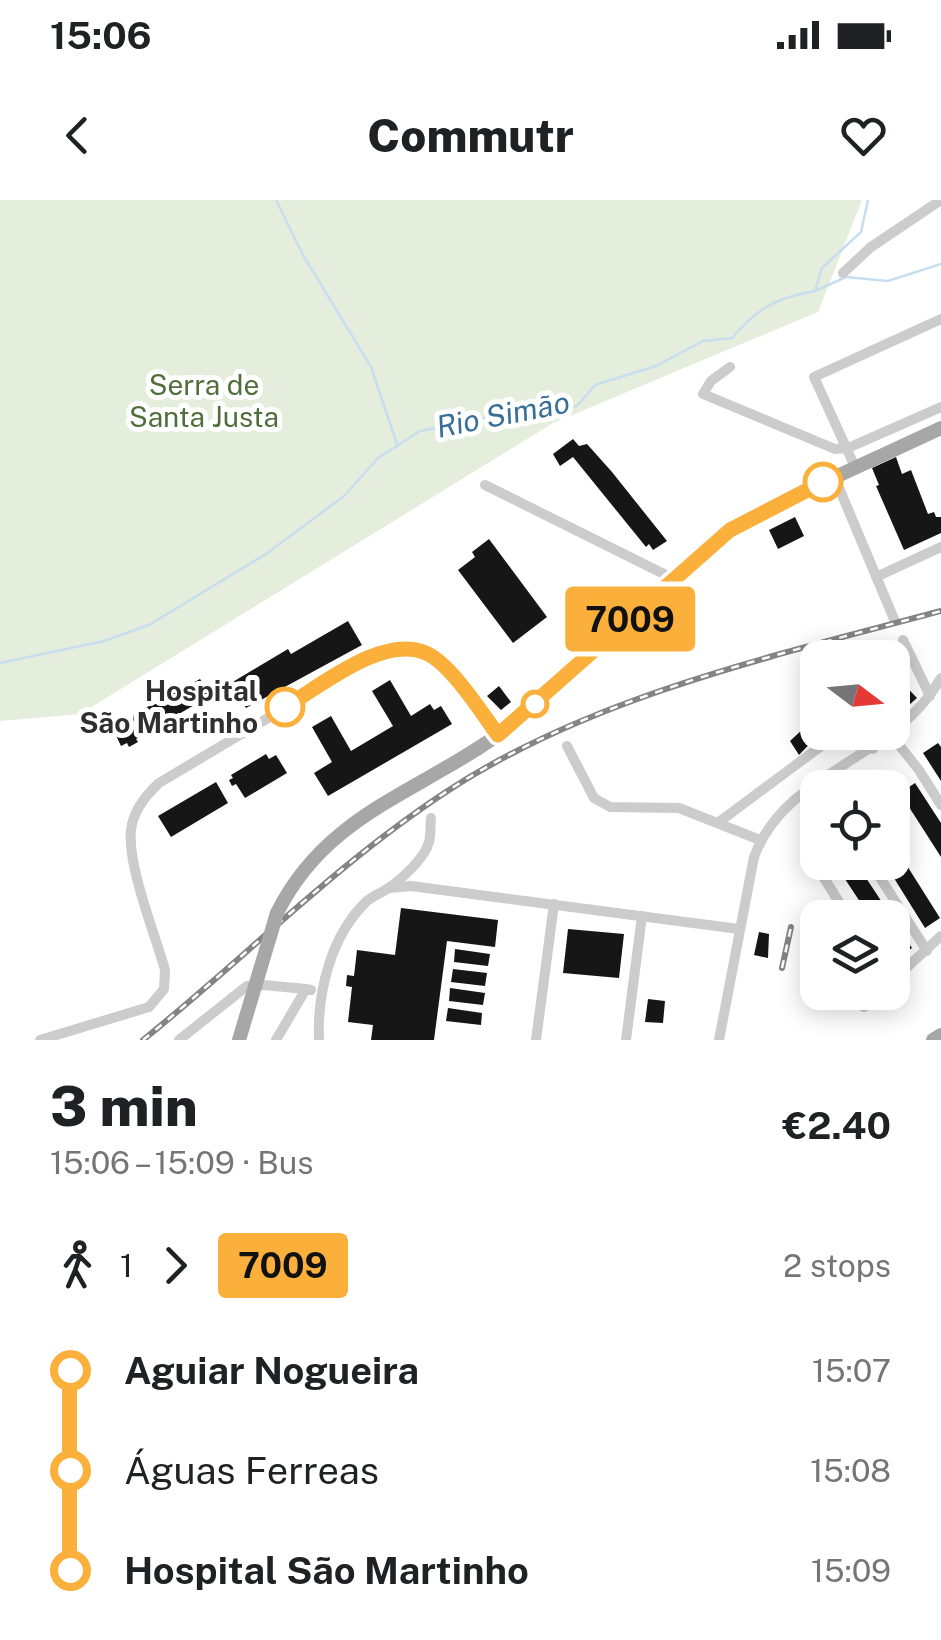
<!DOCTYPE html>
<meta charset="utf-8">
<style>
body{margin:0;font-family:"Public Sans",sans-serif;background:#f6f6f6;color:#202124;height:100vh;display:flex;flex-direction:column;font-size:38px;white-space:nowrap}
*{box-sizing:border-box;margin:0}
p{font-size:32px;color:#757577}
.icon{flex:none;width:55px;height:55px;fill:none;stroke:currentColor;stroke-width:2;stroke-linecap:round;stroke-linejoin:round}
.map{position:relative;height:840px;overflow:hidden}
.drawer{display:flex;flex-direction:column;background:#fff;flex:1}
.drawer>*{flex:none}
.badge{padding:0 20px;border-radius:8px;font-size:35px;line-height:65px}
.needle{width:65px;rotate:106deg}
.tools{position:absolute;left:800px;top:440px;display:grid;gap:20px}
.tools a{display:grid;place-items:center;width:110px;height:110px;border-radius:20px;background:#fff;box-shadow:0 5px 25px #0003;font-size:50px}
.map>.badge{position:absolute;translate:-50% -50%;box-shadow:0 0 0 5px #fff}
.legs{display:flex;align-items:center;gap:15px;height:110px;padding:0 50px;font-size:32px}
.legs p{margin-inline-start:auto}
.summary{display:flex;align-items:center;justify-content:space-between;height:170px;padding:0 50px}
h1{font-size:55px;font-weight:800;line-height:75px}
ul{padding:0 50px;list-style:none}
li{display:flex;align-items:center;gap:35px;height:100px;font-size:38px}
li i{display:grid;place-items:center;width:15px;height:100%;margin:0 12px;background:currentColor}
li i::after{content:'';width:25px;height:25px;margin:-12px;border:8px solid;border-radius:50%;background:#fff}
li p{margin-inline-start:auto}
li:first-child i{background:linear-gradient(#0000 50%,currentColor 0)}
li:last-child i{background:linear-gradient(currentColor 50%,#0000 0)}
.status{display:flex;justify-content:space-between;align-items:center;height:70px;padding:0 50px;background:#fff;direction:ltr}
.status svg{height:28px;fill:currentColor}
header{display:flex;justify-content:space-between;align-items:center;height:130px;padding:0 50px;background:#fff;font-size:45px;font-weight:800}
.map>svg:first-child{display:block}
</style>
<div class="status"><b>15:06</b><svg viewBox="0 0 49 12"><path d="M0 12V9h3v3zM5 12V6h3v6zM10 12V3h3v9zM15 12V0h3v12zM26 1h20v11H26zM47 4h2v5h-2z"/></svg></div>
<header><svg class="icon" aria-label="back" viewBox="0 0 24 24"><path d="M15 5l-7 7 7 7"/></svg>Commutr<svg class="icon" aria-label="heart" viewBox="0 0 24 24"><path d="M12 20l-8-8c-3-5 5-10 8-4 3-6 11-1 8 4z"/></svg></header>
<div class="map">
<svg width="941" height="840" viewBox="0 0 941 840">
<rect width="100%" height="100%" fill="#fff"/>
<!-- green -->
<path fill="#e5eddd" d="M 0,0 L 862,0 L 818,112 L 553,223 L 80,514 L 0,521 Z"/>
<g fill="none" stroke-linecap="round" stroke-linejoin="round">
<!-- stream -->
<path stroke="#c8deee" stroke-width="2.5" d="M 276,0 L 303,55 L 371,167 L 397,244
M 815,91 L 846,77 L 888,81 L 941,64
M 0,463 L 104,441 L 149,425 L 266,354 L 344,296 L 378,258 L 420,231 L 499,215 L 577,206 L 595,185 L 656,166 L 703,141 L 732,138 C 758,108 775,98 815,91 L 822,68 L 861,32 L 868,0"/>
</g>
<!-- building -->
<path fill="#161616" d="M 573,239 L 579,246 L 587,244 L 612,272 L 667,341 L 653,350 L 649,344 L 646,347 L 573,257 L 560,266 L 553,254 Z
M 896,257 L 902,274 L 911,270 L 928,314 L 934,312 L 936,317 L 941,317 L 941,333 L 904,350 L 876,286 L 879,285 L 872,268 Z
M 795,317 L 804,336 L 778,349 L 769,330 Z
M 489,339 L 547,417 L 513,443 L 458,370 L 475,357 L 472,352 Z
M 593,388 L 614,410 L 605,419 L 593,407 L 578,421 L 568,410 Z
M 348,421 L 362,445 L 246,508 L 231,483 L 288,449 L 291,454 Z
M 892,472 L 917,498 L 892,520 L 895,497 Z
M 200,479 L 210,494 L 205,498 L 207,502 L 198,507 L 196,504 L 136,539 L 138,542 L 129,547 L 127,543 L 121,546 L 114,531 L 133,520 L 134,514 Z
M 390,480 L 411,516 L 430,504 L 434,510 L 441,506 L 452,524 L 328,596 L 314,573 L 332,562 L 312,527 L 331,516 L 351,551 L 393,526 L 372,491 Z
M 499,486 L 511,502 L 501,510 L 487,496 Z
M 818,515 L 818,532 L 821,532 L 799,555 L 790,541 Z
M 938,543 L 941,547 L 941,581 L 923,553 Z
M 266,554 L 269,559 L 276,555 L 287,573 L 245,598 L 236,584 L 232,586 L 229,580 L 233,578 L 231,575 Z
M 878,572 L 886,584 L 880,588 L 853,588 Z
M 216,582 L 228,603 L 171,637 L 158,616 Z
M 915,583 L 941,623 L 941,657 L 900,593 Z
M 892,642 L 940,718 L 925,728 L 884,662 L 892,662 Z
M 858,666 L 876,693 L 892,718 L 870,717 L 843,676 Z
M 401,708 L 498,720 L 495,747 L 447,741 L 434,840 L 371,840 L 373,825 L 348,822 L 352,787 L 346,786 L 347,775 L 354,776 L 357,750 L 395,755 Z
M 892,718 L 912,748 L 897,758 L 892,751 Z
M 568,729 L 624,734 L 619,778 L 563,773 Z
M 759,732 L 769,734 L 768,758 L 754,755 Z
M 455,749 L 490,754 L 488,766 L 454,762 Z
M 453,769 L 487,773 L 485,786 L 451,782 Z
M 450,788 L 485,793 L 483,805 L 449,801 Z
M 648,799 L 665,801 L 663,823 L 645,822 Z
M 448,808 L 482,813 L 481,825 L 446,821 Z"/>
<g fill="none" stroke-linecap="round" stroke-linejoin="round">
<!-- minor -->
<path stroke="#ccc" stroke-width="10" d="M 843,73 L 871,47 L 941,0
M 730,167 L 711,181 L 703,194 L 835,249 L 848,248 L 941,207
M 855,267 L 814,177 L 941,119
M 834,276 L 894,419
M 485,285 L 676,380
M 876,377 L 941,347
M 903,440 L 930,496
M 856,532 L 873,549
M 891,535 L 919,570 L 941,605
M 567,546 L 594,598 L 610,607 L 679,608 L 760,640
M 719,622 L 840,532
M 818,660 L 814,662 L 849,718
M 870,662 L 927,751
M 390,688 L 411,686 L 739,729
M 892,781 L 941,736
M 864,807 L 880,792
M 40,840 L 149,807 L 164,789 L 165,770 C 155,734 127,665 131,630 C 133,611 145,596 159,583 L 379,452 C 441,439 465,492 498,535
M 179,840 L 247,786 L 264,785 L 306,789
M 276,840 L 306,789 L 311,790
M 319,840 C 317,792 331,735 367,701 C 373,696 381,693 387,689 C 401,680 425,658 429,642 C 431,635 430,626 431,618
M 536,840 L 554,704
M 626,840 L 642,716
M 719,840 L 754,657 C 786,570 894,561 941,478"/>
<!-- major -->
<path stroke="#a7a7a7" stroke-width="14" d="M 277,713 C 327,612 422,592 506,529 C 539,505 568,474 598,447 C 641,408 686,370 730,331 L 766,309 L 941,228
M 933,840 L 941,835"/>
<!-- rail casing -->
<g stroke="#848484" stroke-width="6">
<path id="rail" d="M 782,768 L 791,727
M 143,840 C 246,757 338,662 449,590 C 593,496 777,455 941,411"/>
</g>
<!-- rail -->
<use href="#rail" stroke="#fff" stroke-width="2.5" stroke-dasharray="8" stroke-linecap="butt"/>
<!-- major-bridge -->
<path stroke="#a7a7a7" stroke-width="14" d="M 239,840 L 277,713"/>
</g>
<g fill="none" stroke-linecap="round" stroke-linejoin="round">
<!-- line-1 casing -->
<g stroke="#fff" stroke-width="22">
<path id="line-1" d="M 285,507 C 321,486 383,434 426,453 C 451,464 481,512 498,535 L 730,330 L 823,282"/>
</g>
<!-- line-1 -->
<use href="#line-1" stroke="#fbb03b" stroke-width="15"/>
</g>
<!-- markers -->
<g fill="#fff" stroke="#fbb03b" stroke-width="5">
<circle cx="823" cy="282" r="18"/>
<circle cx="535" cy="504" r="12"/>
<circle cx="285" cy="507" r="18"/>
</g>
<g text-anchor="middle" stroke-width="10" stroke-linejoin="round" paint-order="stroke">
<!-- park labels -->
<g font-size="28" fill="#506e3a" stroke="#fff">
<text x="204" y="195">Serra de<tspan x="204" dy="32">Santa Justa</tspan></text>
</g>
<!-- stop labels -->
<g font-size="28" font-weight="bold" fill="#2f2f2f" stroke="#fff" text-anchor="end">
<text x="258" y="501">Hospital<tspan x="258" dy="32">São Martinho</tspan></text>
</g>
<!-- water labels -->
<g font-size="30" font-style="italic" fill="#386e97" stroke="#fff">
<text transform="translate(503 215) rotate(-11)" y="10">Rio Simão</text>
</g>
</g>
</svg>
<div class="tools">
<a><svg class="needle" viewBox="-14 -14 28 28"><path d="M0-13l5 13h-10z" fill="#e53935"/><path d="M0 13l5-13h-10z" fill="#757577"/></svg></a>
<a><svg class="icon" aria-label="locate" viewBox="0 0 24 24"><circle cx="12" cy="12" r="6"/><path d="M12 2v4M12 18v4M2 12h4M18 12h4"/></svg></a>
<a><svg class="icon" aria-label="layers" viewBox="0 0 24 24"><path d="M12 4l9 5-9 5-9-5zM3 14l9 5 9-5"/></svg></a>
</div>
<b class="badge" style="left:630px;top:419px;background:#fbb03b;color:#111">7009</b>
</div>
<section class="drawer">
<div class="summary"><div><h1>3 min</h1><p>15:06 – 15:09 · Bus</p></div><b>€2.40</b></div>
<div class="legs"><svg class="icon" aria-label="walk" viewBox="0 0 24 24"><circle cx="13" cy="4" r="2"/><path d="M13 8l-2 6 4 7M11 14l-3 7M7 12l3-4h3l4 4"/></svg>1<svg class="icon" aria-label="forward" viewBox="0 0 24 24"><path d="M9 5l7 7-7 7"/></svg><b class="badge" style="background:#fbb03b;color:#111">7009</b><p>2 stops</p></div>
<ul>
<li><i style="color:#fbb03b"></i><b>Aguiar Nogueira</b><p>15:07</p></li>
<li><i style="color:#fbb03b"></i><span>Águas Ferreas</span><p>15:08</p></li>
<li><i style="color:#fbb03b"></i><b>Hospital São Martinho</b><p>15:09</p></li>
</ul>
</section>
